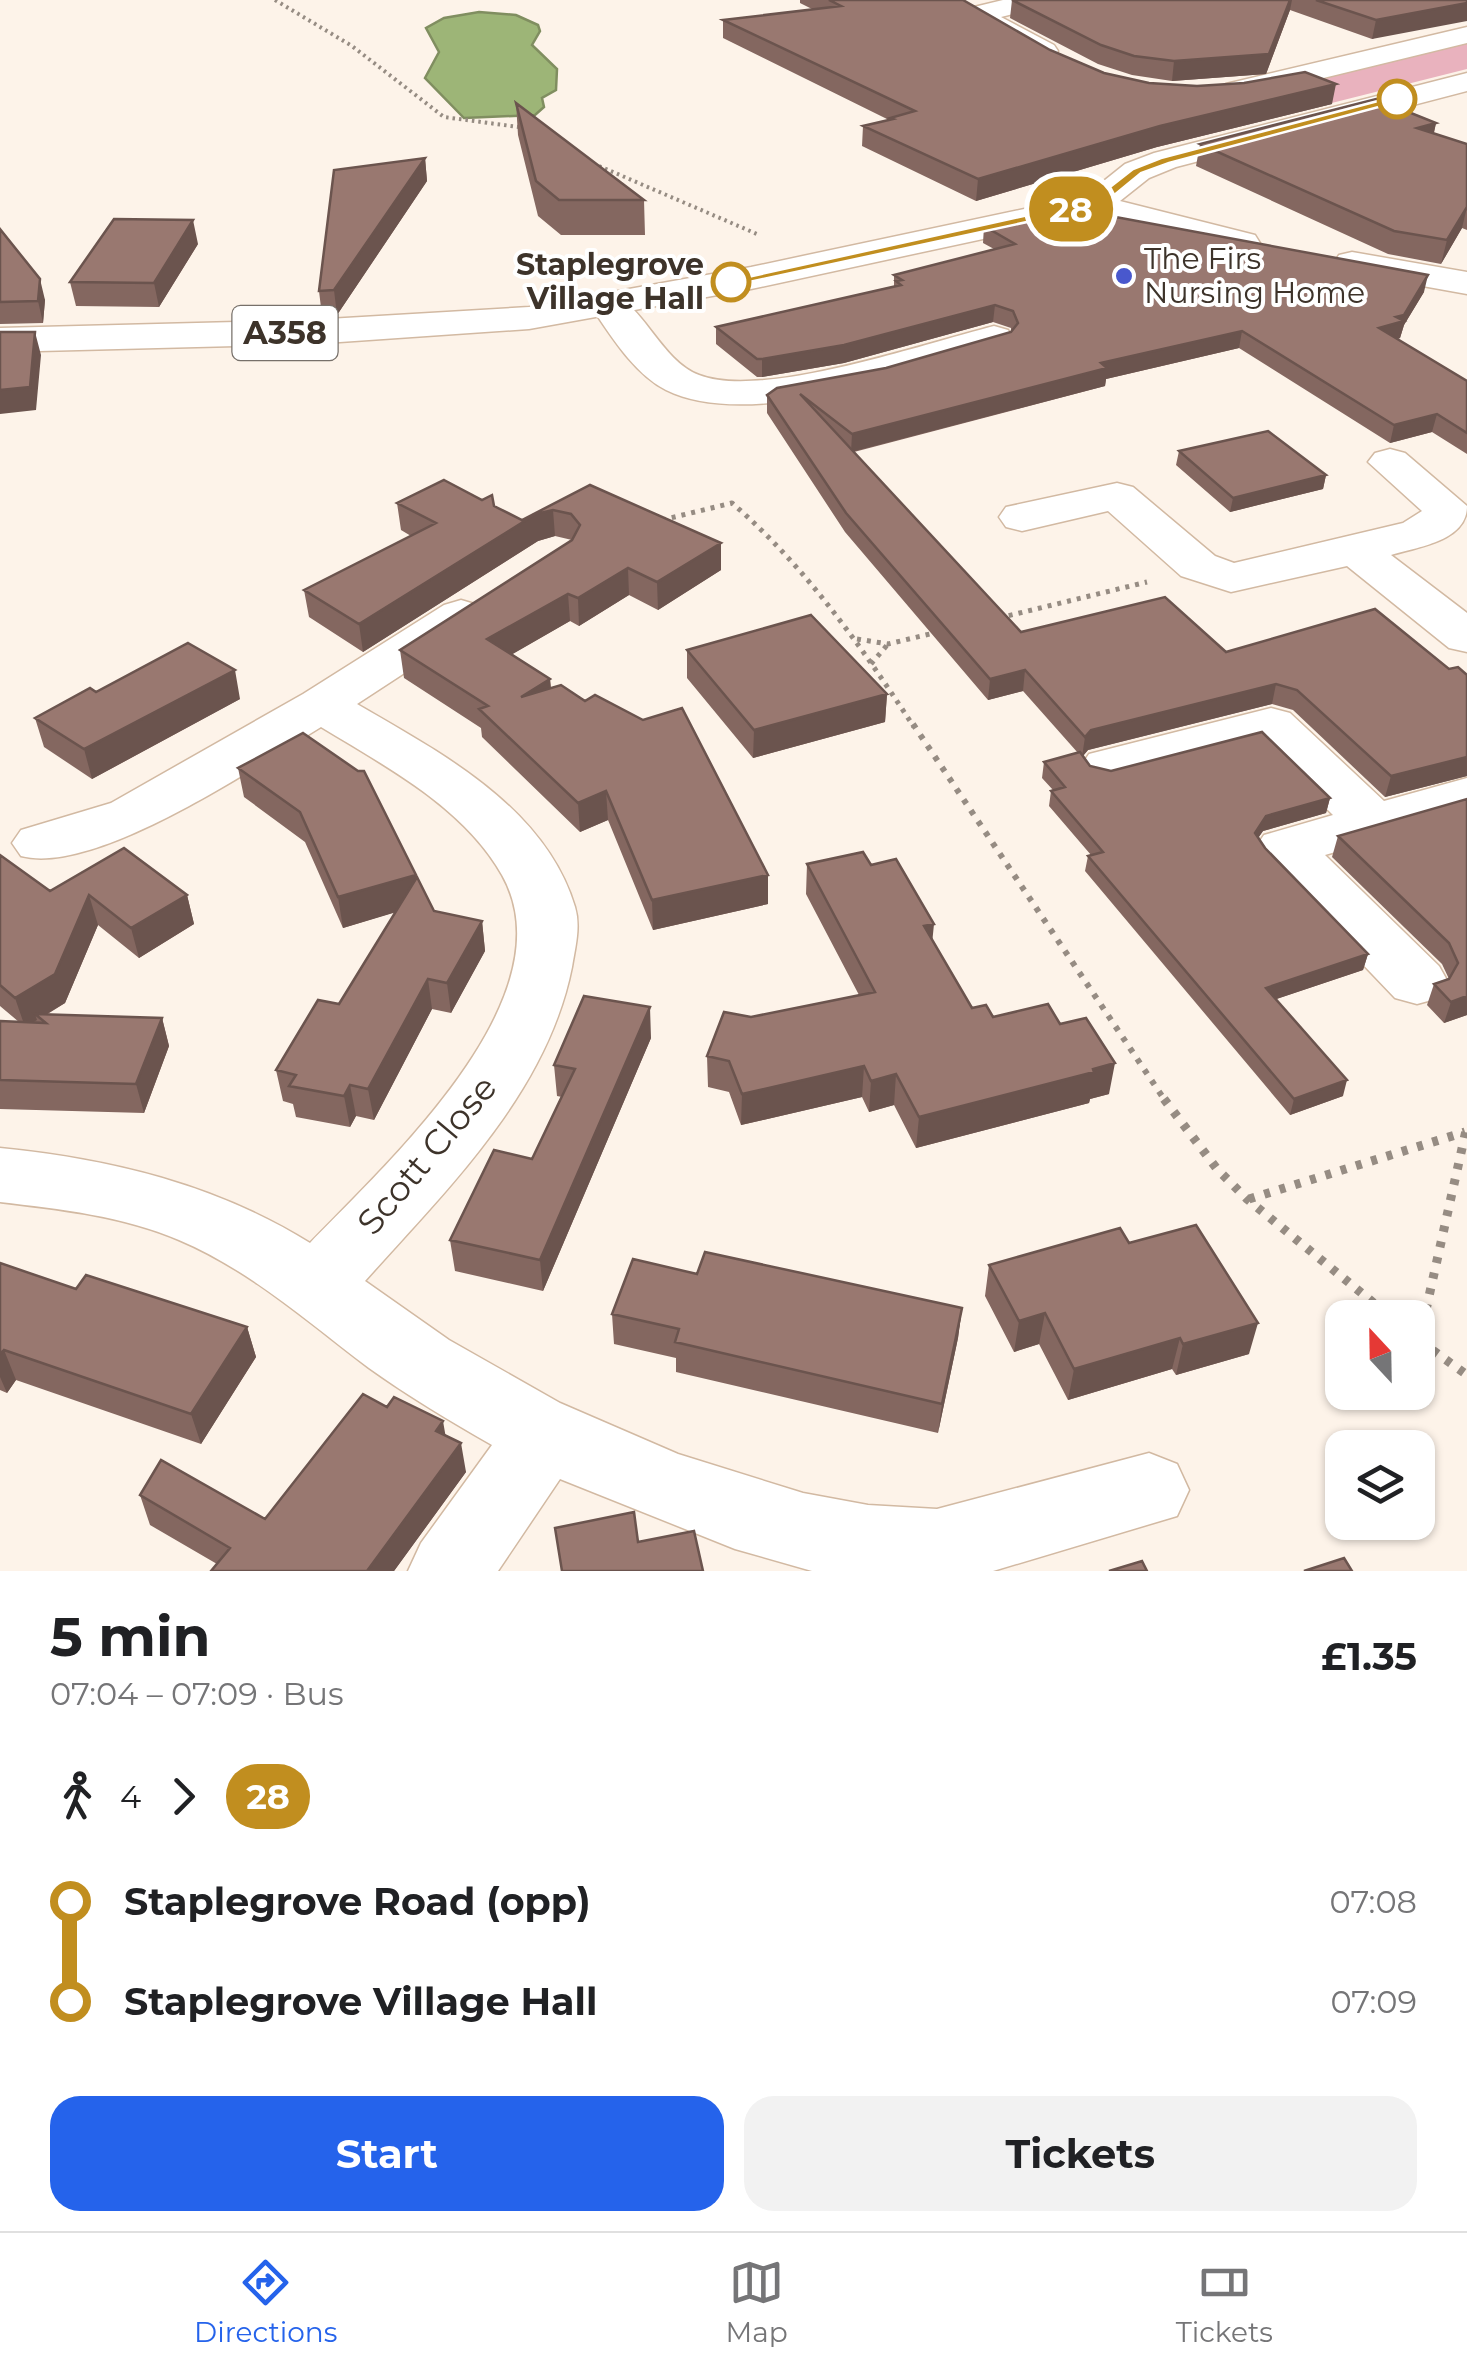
<!DOCTYPE html>
<meta charset="utf-8">
<style>
body{margin:0;font-family:Montserrat,sans-serif;background:#f2f2f2;color:#202124;height:100vh;display:flex;flex-direction:column;font-size:38px;white-space:nowrap}
*{box-sizing:border-box;margin:0}
p{font-size:32px;color:#757577}
.icon{flex:none;width:55px;height:55px;fill:none;stroke:currentColor;stroke-width:2;stroke-linecap:round;stroke-linejoin:round}
.map{position:relative;height:1571px;overflow:hidden}
.details{display:flex;flex-direction:column;background:#fff;flex:1}
.details>*{flex:none}
.badge{padding:0 20px;border-radius:32px;font-size:35px;line-height:65px}
.needle{width:65px;rotate:338deg}
.fabs{position:absolute;left:1325px;top:1300px;display:grid;gap:20px}
.fabs a{display:grid;place-items:center;width:110px;height:110px;border-radius:20px;background:#fff;box-shadow:0 2px 8px #0004;font-size:50px}
.map>.badge{position:absolute;translate:-50% -50%;box-shadow:0 0 0 5px #fff}
.legs{display:flex;align-items:center;gap:15px;height:110px;padding:0 50px;font-size:32px}
.legs p{margin-inline-start:auto}
.head{display:flex;align-items:center;justify-content:space-between;height:170px;padding:0 50px}
h1{font-size:55px;font-weight:700;line-height:75px}
.button{display:flex;gap:20px;margin-top:auto;padding:20px 50px}
.button a{flex:1;height:115px;border-radius:30px;background:#2563eb;color:#fff;font-size:40px;font-weight:700;line-height:115px;text-align:center}
.button a+a{background:#f2f2f2;color:#202124}
ul{padding:0 50px;list-style:none}
li{display:flex;align-items:center;gap:35px;height:100px;font-size:38px}
li i{display:grid;place-items:center;width:15px;height:100%;margin:0 12px;background:currentColor}
li i::after{content:'';width:25px;height:25px;margin:-12px;border:8px solid;border-radius:50%;background:#fff}
li p{margin-inline-start:auto}
li:first-child i{background:linear-gradient(#0000 50%,currentColor 0)}
li:last-child i{background:linear-gradient(currentColor 50%,#0000 0)}
.menu{display:flex;justify-content:space-around;align-items:center;height:140px;border-top:2px solid #e0e0e0;background:#fff;font-size:28px;color:#757577}
.menu a{display:grid;justify-items:center;gap:5px}
.menu .active{color:#2563eb}
.map>svg:first-child{display:block}
</style>
<div class="map">
<svg width="1467" height="1571" viewBox="0 0 1467 1571">
<rect width="100%" height="100%" fill="#fdf3e9"/>
<!-- green -->
<path fill="#e9b2be" d="M 1467,39 L 1467,69 L 1157,147 L 1150,145 L 1205,101 Z"/>
<!-- water -->
<path fill="#9db577" stroke="#808e60" stroke-width="2.5" d="M 479,12 L 516,15 L 538,25 L 540,31 L 532,45 L 557,69 L 556,90 L 542,98 L 544,107 L 535,115 L 464,118 L 425,78 L 439,52 L 426,28 L 444,18 Z"/>
<g fill="none" stroke-linecap="round" stroke-linejoin="round">
<!-- minor casing -->
<g stroke="#d2b9a2" stroke-width="3">
<path id="minor" d="M 1003,0 L 1048,0 L 1044,6 L 1001,17 L 1054,45 L 1058,51 L 1054,57 L 1034,57 L 974,25 L 970,19 L 974,7 Z
M 1467,27 L 1467,43 L 1237,99 L 1226,96 L 1222,90 L 1226,84 Z
M 609,294 C 643,302 660,360 699,375 C 762,400 926,343 994,326 L 1008,330 L 1013,338 L 1008,346 C 922,371 749,432 666,390 C 633,373 610,334 590,305 L 596,297 Z
M 1390,449 L 1405,453 L 1467,506 C 1467,541 1418,547 1391,555 L 1467,613 L 1467,652 L 1449,648 L 1347,566 L 1231,592 L 1181,576 L 1108,511 L 1022,531 L 1006,527 L 999,517 L 1006,507 L 1117,483 L 1133,487 L 1215,556 L 1234,563 L 1403,523 L 1422,511 L 1368,462 L 1375,453 Z
M 461,600 L 478,605 L 485,615 L 478,625 L 357,704 C 441,753 545,807 575,907 C 581,927 575,948 572,967 C 547,1093 447,1189 365,1281 L 449,1340 L 560,1403 L 678,1454 L 803,1493 L 868,1505 L 937,1509 L 1149,1453 L 1177,1464 L 1189,1490 L 1177,1516 L 993,1571 L 812,1571 L 735,1549 L 560,1479 L 498,1571 L 408,1571 L 421,1543 L 492,1445 C 450,1421 408,1396 369,1368 C 308,1322 250,1270 179,1240 C 123,1216 60,1209 0,1202 L 0,1148 C 110,1159 215,1184 310,1243 C 386,1164 571,997 502,875 C 464,807 385,766 321,727 C 255,767 95,876 21,856 L 12,843 L 21,830 L 111,803 L 303,694 L 444,605 Z
M 1271,708 L 1290,713 L 1384,801 L 1467,778 L 1467,814 L 1325,855 L 1439,966 L 1448,982 L 1439,998 L 1417,1004 L 1395,998 L 1264,861 L 1255,848 L 1264,835 L 1333,815 L 1260,743 L 1108,783 L 1089,778 L 1081,766 L 1089,754 Z"/>
</g>
<!-- primary casing -->
<g stroke="#d2b9a2" stroke-width="3">
<path id="primary" d="M 1467,73 L 1467,91 L 1176,167 L 1149,178 L 1120,201 L 1255,235 L 1260,243 L 1255,251 L 1242,254 L 1126,226 L 1094,215 L 751,289 L 529,329 L 311,344 L 0,352 L 0,328 L 311,320 L 529,307 L 751,267 L 1085,196 L 1125,164 L 1154,153 Z
M 1352,252 L 1467,272 L 1467,294 L 1339,271 L 1334,263 L 1339,255 Z"/>
</g>
<!-- path-far3 -->
<path stroke="#968c83" stroke-width="4" stroke-dasharray="2.5 4" stroke-linecap="butt" d="M 275,0 L 352,46 L 444,117 L 526,128
M 599,166 L 757,234"/>
<!-- path-far2 -->
<path stroke="#968c83" stroke-width="5" stroke-dasharray="4 6" stroke-linecap="butt" d="M 662,520 L 732,503 C 806,567 861,646 914,727
M 999,618 L 1147,582
M 857,639 L 888,644 L 938,632
M 871,664 L 888,644"/>
<!-- path-far1 -->
<path stroke="#968c83" stroke-width="6" stroke-dasharray="5 8" stroke-linecap="butt" d="M 913,724 L 1166,1102"/>
<!-- path -->
<path stroke="#968c83" stroke-width="9" stroke-dasharray="6 10" stroke-linecap="butt" d="M 1164,1099 L 1217,1169 L 1247,1199 L 1392,1318
M 1249,1199 L 1465,1132
M 1419,1341 L 1467,1126
M 1420,1341 L 1467,1375"/>
<!-- minor -->
<use href="#minor" fill="#fff" fill-rule="evenodd"/>
<!-- primary -->
<use href="#primary" fill="#fff" fill-rule="evenodd"/>
</g>
<!-- wall -->
<path fill="#846760" d="M 800,0 L 961,0 L 1050,50 L 1104,73 L 1149,83 L 1332,104 L 1157,147 L 976,201 L 862,146 L 863,126 L 889,120 L 723,38 L 723,20 L 812,9 L 800,3 Z
M 1012,0 L 1467,0 L 1372,39 L 1290,10 L 1266,74 L 1172,81 L 1132,75 L 1098,64 L 1010,18 Z
M 516,103 L 644,200 L 645,235 L 561,235 L 538,216 L 518,135 Z
M 1436,123 L 1434,133 L 1467,144 L 1467,230 L 1462,228 L 1441,264 L 1388,254 L 1196,166 L 1200,144 Z
M 425,158 L 427,181 L 337,315 L 322,316 L 319,291 Z
M 984,226 L 1424,292 L 1404,325 L 1400,338 L 1398,339 L 1467,381 L 1467,454 L 1432,432 L 1390,443 L 1239,348 L 1106,379 L 1105,386 L 854,452 L 1021,632 L 1226,652 L 1449,669 L 1467,675 L 1467,776 L 1385,797 L 1293,710 L 1272,704 L 1088,750 L 1083,756 L 1090,766 L 1111,771 L 1330,798 L 1326,813 L 1263,831 L 1258,838 L 1265,848 L 1368,954 L 1363,970 L 1276,999 L 1343,1096 L 1290,1115 L 1085,871 L 1088,856 L 1091,855 L 1049,806 L 1051,791 L 1053,790 L 1042,778 L 1044,762 L 1078,753 L 1023,691 L 988,700 L 845,532 L 767,413 L 767,395 L 886,368 L 1011,332 L 1011,328 L 993,322 L 844,363 L 762,377 L 757,377 L 716,344 L 716,327 L 894,286 L 894,275 L 994,249 L 983,243 Z
M 0,229 L 45,300 L 43,323 L 0,324 Z
M 198,244 L 159,307 L 76,306 L 70,282 Z
M 1179,451 L 1326,475 L 1323,489 L 1230,512 L 1176,465 Z
M 590,485 L 721,543 L 721,570 L 658,610 L 629,595 L 579,626 L 570,621 L 512,654 L 550,679 L 551,688 L 768,904 L 653,930 L 608,820 L 580,832 L 482,737 L 481,728 L 404,678 L 400,650 L 572,540 L 555,536 L 538,541 L 363,652 L 309,617 L 304,590 L 411,536 L 401,530 L 397,503 L 494,506 L 522,520 Z
M 687,650 L 887,694 L 885,722 L 753,758 L 687,678 Z
M 96,692 L 240,699 L 92,779 L 44,747 L 35,718 Z
M 238,768 L 416,875 L 434,911 L 482,921 L 485,951 L 451,1013 L 432,1009 L 374,1120 L 356,1116 L 350,1127 L 296,1117 L 293,1104 L 283,1101 L 276,1070 L 339,1004 L 395,912 L 343,928 L 305,842 L 244,797 Z
M 1467,799 L 1467,1015 L 1444,1023 L 1427,1005 L 1434,984 L 1449,979 L 1442,964 L 1332,857 L 1338,836 Z
M 0,855 L 50,891 L 187,895 L 194,924 L 139,958 L 98,925 L 65,1003 L 46,1015 L 162,1018 L 169,1046 L 144,1113 L 0,1109 L 0,1021 L 19,1022 L 0,1006 Z
M 807,864 L 871,865 L 932,940 L 972,1008 L 993,1017 L 1060,1024 L 1109,1094 L 1090,1099 L 1089,1103 L 916,1148 L 894,1105 L 869,1112 L 862,1097 L 741,1125 L 729,1092 L 708,1087 L 707,1056 L 751,1017 L 859,995 L 806,894 Z
M 651,1038 L 543,1291 L 455,1271 L 450,1240 L 532,1159 L 562,1097 L 557,1096 L 554,1065 Z
M 1129,1243 L 1249,1354 L 1176,1375 L 1172,1369 L 1068,1400 L 1039,1344 L 1014,1352 L 985,1296 L 989,1265 Z
M 0,1263 L 76,1289 L 247,1327 L 256,1357 L 201,1444 L 16,1380 L 7,1393 L 0,1390 Z
M 697,1274 L 962,1308 L 958,1338 L 938,1433 L 676,1372 L 676,1358 L 614,1344 L 612,1314 Z
M 387,1407 L 446,1435 L 466,1472 L 394,1571 L 211,1571 L 217,1564 L 150,1525 L 140,1495 L 265,1519 Z"/>
<!-- shaded-wall -->
<path fill="#6b544e" d="M 1290,0 L 1292,0 L 1290,10 L 1266,74 L 1172,81 L 1174,61 Z
M 1467,3 L 1467,21 L 1372,39 L 1376,20 Z
M 1336,84 L 1332,104 L 1157,147 L 976,201 L 978,179 L 1160,126 Z
M 1436,123 L 1431,144 L 1417,128 Z
M 425,158 L 427,181 L 337,315 L 334,290 Z
M 1467,207 L 1462,228 L 1441,264 L 1447,240 Z
M 193,220 L 198,244 L 159,307 L 154,283 Z
M 1428,275 L 1424,292 L 1404,325 L 1400,338 L 1375,345 L 1379,328 L 1396,317 Z
M 40,279 L 45,300 L 43,323 L 38,301 Z
M 995,305 L 993,322 L 844,363 L 762,377 L 762,359 Z
M 1242,331 L 1239,348 L 1106,379 L 1105,386 L 851,452 L 852,434 L 1101,363 Z
M 35,332 L 41,355 L 36,410 L 0,414 L 0,390 Z
M 1437,414 L 1432,432 L 1390,443 L 1394,425 Z
M 1326,475 L 1323,489 L 1230,512 L 1233,498 Z
M 553,510 L 555,536 L 538,541 L 363,652 L 359,624 L 536,514 Z
M 721,543 L 721,570 L 658,610 L 657,582 Z
M 628,568 L 629,595 L 579,626 L 578,598 Z
M 568,594 L 570,621 L 490,667 L 487,639 Z
M 235,670 L 240,699 L 92,779 L 84,749 Z
M 1025,670 L 1023,691 L 988,700 L 990,679 Z
M 550,679 L 552,707 L 521,697 Z
M 1276,684 L 1272,704 L 1088,750 L 1082,757 L 1085,737 L 1091,730 Z
M 887,694 L 885,722 L 753,758 L 754,730 Z
M 1467,757 L 1467,776 L 1385,797 L 1391,776 Z
M 606,791 L 608,820 L 580,832 L 578,803 Z
M 1330,798 L 1326,813 L 1263,831 L 1251,848 L 1255,833 L 1266,816 Z
M 416,875 L 420,905 L 343,928 L 338,897 Z
M 768,875 L 768,904 L 653,930 L 652,900 Z
M 89,895 L 98,925 L 65,1003 L 40,1018 L 35,1014 L 37,1020 L 25,1027 L 15,998 Z
M 187,895 L 194,924 L 139,958 L 131,928 Z
M 482,921 L 485,951 L 451,1013 L 447,983 Z
M 934,924 L 931,954 L 924,926 Z
M 1368,954 L 1363,970 L 1262,1004 L 1266,988 Z
M 428,979 L 432,1009 L 374,1120 L 368,1089 Z
M 1467,996 L 1467,1015 L 1444,1023 L 1451,1002 Z
M 650,1007 L 651,1038 L 543,1291 L 540,1260 Z
M 162,1018 L 169,1046 L 144,1113 L 136,1084 Z
M 1115,1063 L 1109,1094 L 1090,1099 L 1089,1103 L 916,1148 L 919,1117 Z
M 864,1066 L 862,1097 L 741,1125 L 742,1094 Z
M 896,1074 L 894,1105 L 869,1112 L 871,1081 Z
M 1347,1080 L 1343,1096 L 1290,1115 L 1294,1099 Z
M 350,1085 L 356,1116 L 350,1127 L 344,1096 Z
M 962,1308 L 958,1338 L 938,1433 L 942,1404 Z
M 1045,1313 L 1039,1344 L 1014,1352 L 1019,1321 Z
M 1258,1323 L 1249,1354 L 1176,1375 L 1183,1344 Z
M 247,1327 L 256,1357 L 201,1444 L 191,1414 Z
M 1180,1338 L 1172,1369 L 1068,1400 L 1074,1369 Z
M 4,1350 L 16,1380 L 7,1393 L 0,1377 L 0,1354 Z
M 443,1421 L 448,1450 L 436,1431 Z
M 461,1443 L 466,1472 L 394,1571 L 367,1571 Z"/>
<!-- building -->
<path fill="#997870" stroke="#6b544e" stroke-width="2.5" d="M 829,0 L 963,0 L 1050,50 L 1104,73 L 1149,83 L 1197,86 L 1244,83 L 1305,72 L 1336,84 L 1160,126 L 978,179 L 863,126 L 893,119 L 890,118 L 915,111 L 723,20 L 841,6 Z
M 1012,0 L 1290,0 L 1269,54 L 1174,61 L 1134,56 L 1101,45 Z
M 1316,0 L 1467,0 L 1467,3 L 1376,20 Z
M 1376,99 L 1436,123 L 1417,128 L 1467,144 L 1467,207 L 1447,240 L 1394,231 L 1200,144 Z
M 516,103 L 644,200 L 559,200 L 536,181 Z
M 425,158 L 334,290 L 319,291 L 334,170 Z
M 1067,208 L 1428,275 L 1404,315 L 1396,317 L 1404,321 L 1379,328 L 1467,381 L 1467,433 L 1437,414 L 1394,425 L 1242,331 L 1101,363 L 1107,368 L 852,434 L 800,394 L 1021,632 L 1165,597 L 1226,652 L 1375,609 L 1449,669 L 1458,667 L 1467,675 L 1467,757 L 1391,776 L 1297,690 L 1276,684 L 1091,730 L 1085,737 L 1025,670 L 990,679 L 846,513 L 767,395 L 777,388 L 886,368 L 1011,332 L 1018,323 L 1013,311 L 995,305 L 844,345 L 762,359 L 757,359 L 716,327 L 901,285 L 896,281 L 902,280 L 894,275 L 1015,244 L 984,226 Z
M 114,219 L 193,220 L 154,283 L 70,282 Z
M 0,229 L 40,279 L 38,301 L 0,302 Z
M 0,332 L 35,332 L 30,387 L 0,390 Z
M 1268,431 L 1326,475 L 1233,498 L 1179,451 Z
M 444,480 L 482,500 L 492,495 L 494,506 L 522,520 L 590,485 L 721,543 L 657,582 L 628,568 L 578,598 L 568,594 L 487,639 L 550,679 L 521,697 L 561,685 L 585,701 L 595,695 L 643,720 L 682,708 L 768,875 L 652,900 L 606,791 L 578,803 L 479,709 L 488,706 L 400,650 L 572,540 L 580,525 L 571,514 L 553,510 L 536,514 L 359,624 L 304,590 L 436,523 L 397,503 Z
M 811,615 L 887,694 L 754,730 L 687,650 Z
M 188,643 L 235,670 L 84,749 L 35,718 L 90,688 L 96,692 Z
M 1262,732 L 1330,798 L 1266,816 L 1255,833 L 1265,848 L 1368,954 L 1266,988 L 1347,1080 L 1294,1099 L 1088,856 L 1103,852 L 1051,791 L 1065,787 L 1044,762 L 1080,752 L 1090,766 L 1111,771 Z
M 303,733 L 358,771 L 364,771 L 416,875 L 338,897 L 300,812 L 238,768 Z
M 1467,799 L 1467,996 L 1451,1002 L 1434,984 L 1449,979 L 1458,963 L 1449,943 L 1338,836 Z
M 124,848 L 187,895 L 131,928 L 89,895 L 55,974 L 15,998 L 0,985 L 0,855 L 50,891 Z
M 863,852 L 871,865 L 896,859 L 934,924 L 924,926 L 972,1008 L 986,1005 L 993,1017 L 1048,1004 L 1060,1024 L 1086,1018 L 1115,1063 L 1093,1069 L 1094,1072 L 919,1117 L 896,1074 L 871,1081 L 864,1066 L 742,1094 L 729,1061 L 707,1056 L 724,1012 L 751,1017 L 875,992 L 807,864 Z
M 417,877 L 434,911 L 482,921 L 447,983 L 428,979 L 368,1089 L 350,1085 L 344,1096 L 289,1086 L 296,1075 L 276,1070 L 318,1000 L 339,1004 Z
M 584,996 L 650,1007 L 540,1260 L 450,1240 L 494,1150 L 532,1159 L 575,1069 L 554,1065 Z
M 35,1014 L 162,1018 L 136,1084 L 0,1080 L 0,1021 L 46,1023 Z
M 1196,1225 L 1258,1323 L 1183,1344 L 1180,1338 L 1074,1369 L 1045,1313 L 1019,1321 L 989,1265 L 1120,1228 L 1129,1243 Z
M 705,1252 L 962,1308 L 942,1404 L 675,1342 L 679,1329 L 612,1314 L 633,1259 L 697,1274 Z
M 0,1263 L 76,1289 L 86,1275 L 247,1327 L 191,1414 L 4,1350 L 0,1354 Z
M 363,1394 L 387,1407 L 394,1397 L 443,1421 L 436,1431 L 461,1443 L 367,1571 L 211,1571 L 230,1548 L 140,1495 L 161,1460 L 265,1519 Z
M 634,1512 L 638,1542 L 694,1531 L 703,1571 L 562,1571 L 555,1528 Z
M 1344,1558 L 1352,1571 L 1304,1571 Z
M 1142,1561 L 1147,1571 L 1109,1571 Z"/>
<!-- line-1 -->
<path fill="#c18e1f" stroke="#fff" stroke-width="2.5" d="M 1397,96 L 1401,101 L 1169,163 L 1141,173 L 1101,206 L 731,286 L 725,282 L 1092,201 L 1133,169 L 1161,158 Z"/>
<!-- markers -->
<g fill="#fff" stroke="#c18e1f" stroke-width="5">
<circle cx="1397" cy="99" r="18"/>
<circle cx="731" cy="282" r="18"/>
</g>
<circle fill="#4958cd" stroke="#fff" stroke-width="4" cx="1124" cy="276" r="10"/>
<g text-anchor="middle" stroke-width="8" stroke-linejoin="round" paint-order="stroke">
<!-- far-poi labels -->
<g font-size="30" fill="#3d332a" stroke="#fff" text-anchor="start">
<text x="1144" y="269">The Firs<tspan x="1144" dy="34">Nursing Home</tspan></text>
</g>
<!-- far-stop labels -->
<g font-size="30" font-weight="bold" fill="#3d332a" stroke="#fff" text-anchor="end">
<text x="704" y="275">Staplegrove<tspan x="704" dy="34">Village Hall</tspan></text>
</g>
<!-- shield labels -->
<rect fill="#fff" stroke="#77706a" stroke-width="2.5" x="232.5" y="306" width="105" height="54" rx="8"/>
<g font-size="32" font-weight="bold" fill="#3d332a">
<text x="285" y="344">A358</text>
</g>
<!-- street labels -->
<g font-size="35" fill="#3d332a" stroke="#fff">
<text transform="translate(427 1155) rotate(-50)" y="12">Scott Close</text>
</g>
</g>
</svg>
<div class="fabs">
<a><svg class="needle" viewBox="-14 -14 28 28"><path d="M0-13l5 13h-10z" fill="#e53935"/><path d="M0 13l5-13h-10z" fill="#757577"/></svg></a>
<a><svg class="icon" aria-label="layers" viewBox="0 0 24 24"><path d="M12 4l9 5-9 5-9-5zM3 14l9 5 9-5"/></svg></a>
</div>
<b class="badge" style="left:1071px;top:209px;background:#c18e1f;color:#fff">28</b>
</div>
<section class="details">
<div class="head"><div><h1>5 min</h1><p>07:04 – 07:09 · Bus</p></div><b>£1.35</b></div>
<div class="legs"><svg class="icon" aria-label="walk" viewBox="0 0 24 24"><circle cx="13" cy="4" r="2"/><path d="M13 8l-2 6 4 7M11 14l-3 7M7 12l3-4h3l4 4"/></svg>4<svg class="icon" aria-label="forward" viewBox="0 0 24 24"><path d="M9 5l7 7-7 7"/></svg><b class="badge" style="background:#c18e1f;color:#fff">28</b></div>
<ul>
<li><i style="color:#c18e1f"></i><b>Staplegrove Road (opp)</b><p>07:08</p></li>
<li><i style="color:#c18e1f"></i><b>Staplegrove Village Hall</b><p>07:09</p></li>
</ul>
<div class="button"><a>Start</a><a>Tickets</a></div>
</section>
<nav class="menu">
<a class="active"><svg class="icon" aria-label="directions" viewBox="0 0 24 24"><path d="M12 3l9 9-9 9-9-9zM9 14v-3h6M13 9l2 2-2 2"/></svg>Directions</a>
<a><svg class="icon" aria-label="map" viewBox="0 0 24 24"><path d="M3 6l6-2 6 2 6-2v14l-6 2-6-2-6 2zM9 4v14M15 6v14"/></svg>Map</a>
<a><svg class="icon" aria-label="tickets" viewBox="0 0 24 24"><path d="M3 7h18v10H3zM15 7v10"/></svg>Tickets</a>
</nav>
